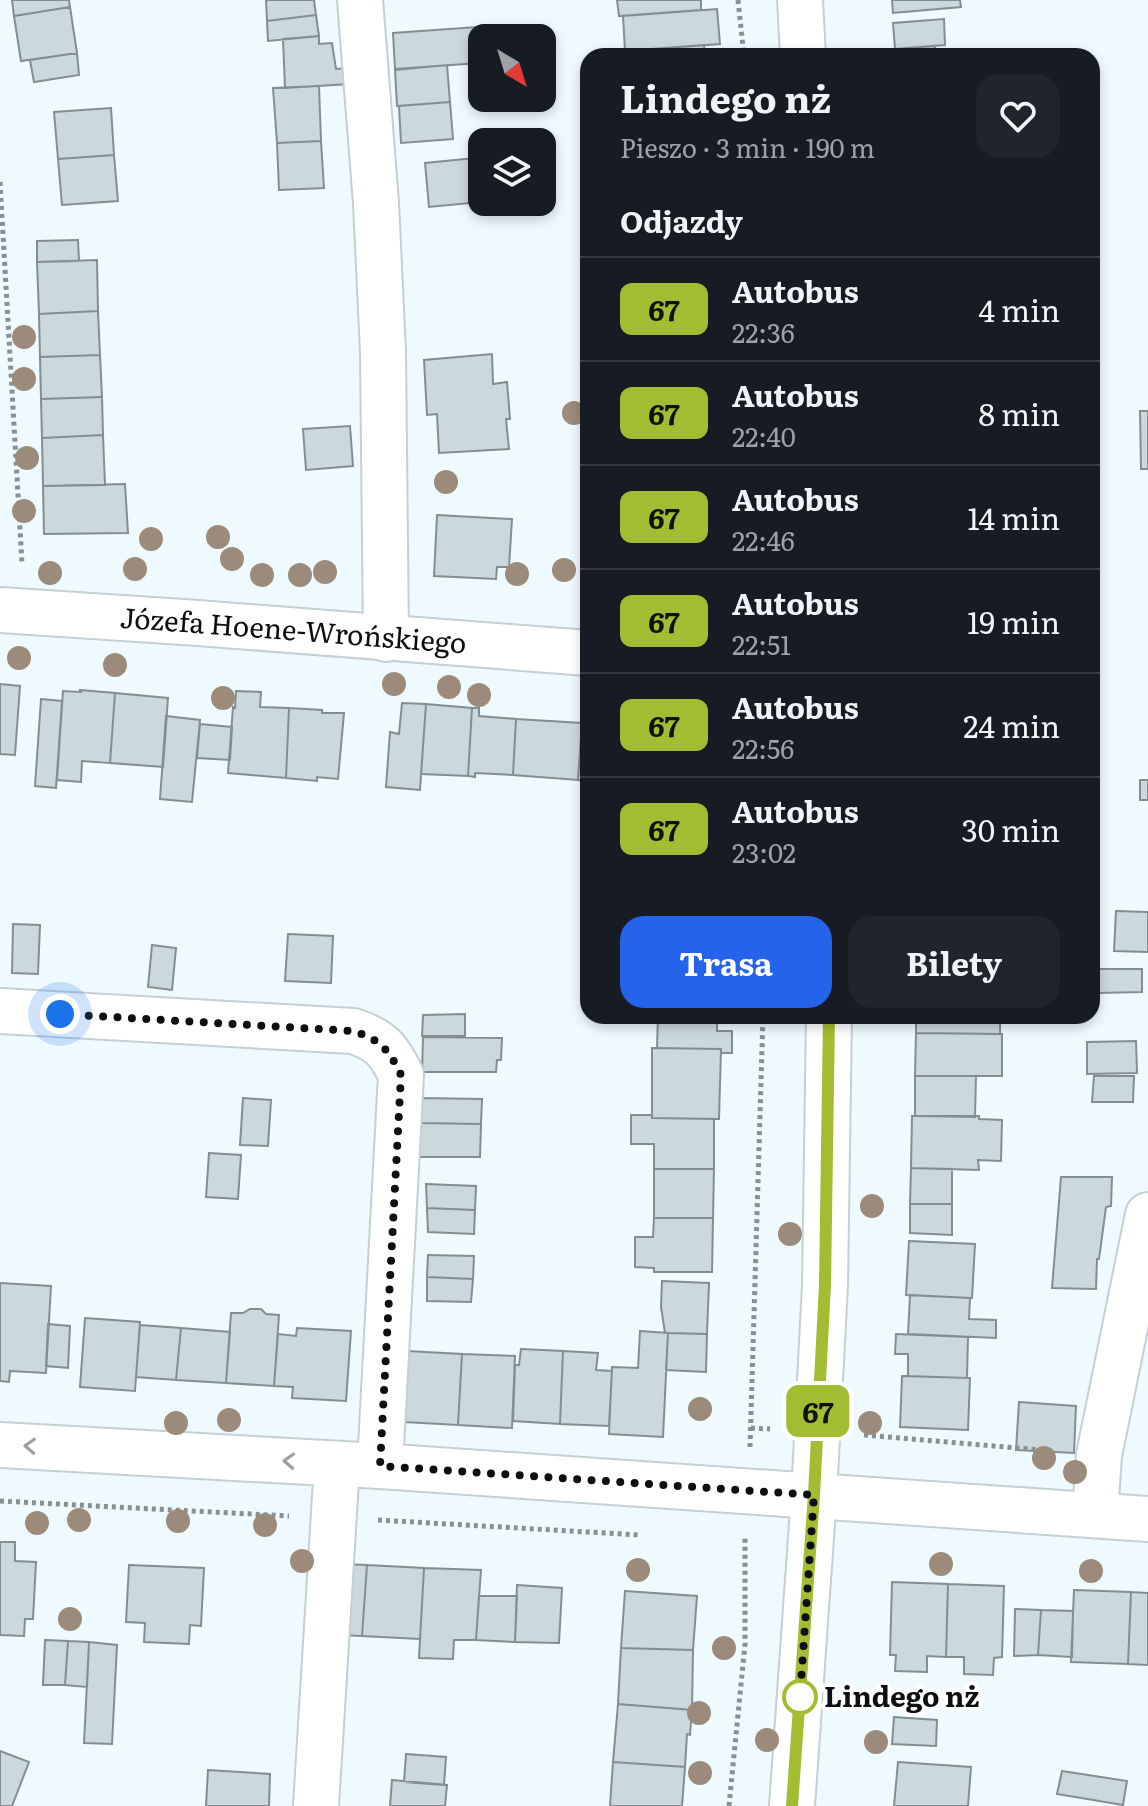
<!DOCTYPE html>
<html lang="pl">
<meta charset="utf-8">
<style>
body{margin:0;font-family:Literata,serif;background:#20242c;color:#f1f3f6;height:100vh;display:flex;flex-direction:column;font-size:30px;white-space:nowrap}
*{box-sizing:border-box;margin:0}
p{font-size:26px;color:#9ea1a6}
.icon{flex:none;width:44px;height:44px;fill:none;stroke:currentColor;stroke-width:2;stroke-linecap:round;stroke-linejoin:round}
.map{position:relative;flex:1;overflow:hidden}
.drawer{position:absolute;left:580px;top:48px;width:520px;height:976px;display:flex;flex-direction:column;background:#171b24;border-radius:24px;box-shadow:0 4px 12px #0003}
.drawer>*{flex:none}
.badge{padding:0 16px;border-radius:12px;font-size:28px;line-height:52px}
.needle{width:52px;rotate:142deg}
.tools{position:absolute;left:468px;top:24px;display:grid;gap:16px}
.tools a{display:grid;place-items:center;width:88px;height:88px;border-radius:16px;background:#171b24;box-shadow:0 4px 12px #0003;font-size:40px}
.you{position:absolute;width:40px;height:40px;margin:-20px;border:6px solid #fff;border-radius:50%;background:#1a73e8;box-shadow:0 0 0 12px #1a73e833}
.map>.badge{position:absolute;translate:-50% -50%;box-shadow:0 0 0 4px #fff}
h2{padding:0 40px;font-size:30px;line-height:72px}
.round{display:grid;place-items:center;flex:none;width:84px;height:84px;border-radius:24px;background:#20242c}
.headline{display:flex;align-items:center;justify-content:space-between;height:136px;padding:0 40px}
h1{font-size:38px;font-weight:700;line-height:60px}
.cta{display:flex;gap:16px;margin-top:auto;padding:16px 40px}
.cta a{flex:1;height:92px;border-radius:24px;background:#2563eb;color:#fff;font-size:32px;font-weight:700;line-height:92px;text-align:center}
.cta a+a{background:#20242c;color:#f1f3f6}
ul{padding:0;list-style:none}
li{display:flex;align-items:center;gap:24px;height:104px;padding:0 40px;border-top:2px solid #363941}
li div{flex:1}
li b{display:block;font-size:30px}
li em{font-style:normal}
li .badge{min-width:88px;font-weight:700;text-align:center}
.map>svg:first-child{display:block}
</style>
<div class="map">
<svg width="1148" height="1806" viewBox="0 0 1148 1806">
<rect width="100%" height="100%" fill="#eefafe"/>
<!-- building -->
<path fill="#ccd9dc" stroke="#838e91" stroke-width="2" d="M 12,0 L 69,0 L 70,7 L 14,16 Z
M 266,0 L 314,0 L 316,15 L 267,21 Z
M 617,0 L 701,0 L 701,10 L 619,16 Z
M 892,0 L 960,0 L 961,7 L 893,13 Z
M 70,7 L 77,53 L 21,61 L 14,16 Z
M 717,9 L 720,44 L 625,51 L 623,16 Z
M 316,15 L 319,36 L 268,41 L 267,21 Z
M 944,19 L 945,45 L 895,49 L 893,23 Z
M 477,27 L 479,63 L 395,69 L 393,33 Z
M 319,36 L 319,44 L 332,43 L 336,69 L 348,68 L 350,84 L 285,88 L 283,39 Z
M 704,45 L 705,56 L 625,56 L 625,51 Z
M 935,46 L 935,56 L 895,56 L 895,49 Z
M 77,53 L 79,75 L 34,82 L 30,60 Z
M 447,65 L 450,102 L 397,106 L 395,70 Z
M 319,86 L 321,141 L 277,143 L 273,88 Z
M 450,102 L 453,139 L 401,143 L 399,106 Z
M 111,108 L 114,155 L 58,159 L 54,112 Z
M 321,141 L 324,188 L 279,190 L 277,143 Z
M 114,155 L 118,201 L 62,205 L 58,159 Z
M 475,158 L 480,202 L 429,207 L 425,163 Z
M 78,240 L 79,261 L 37,262 L 37,241 Z
M 97,260 L 98,311 L 39,314 L 37,262 Z
M 98,311 L 100,355 L 40,357 L 39,314 Z
M 492,354 L 493,384 L 507,382 L 510,419 L 506,419 L 509,449 L 439,453 L 437,414 L 427,415 L 424,360 Z
M 100,355 L 102,397 L 41,399 L 40,357 Z
M 102,397 L 103,435 L 42,438 L 41,399 Z
M 1140,411 L 1148,411 L 1148,469 L 1141,469 Z
M 350,426 L 353,466 L 306,470 L 303,429 Z
M 103,435 L 105,485 L 43,486 L 42,438 Z
M 125,484 L 128,533 L 44,534 L 43,486 Z
M 437,515 L 512,519 L 509,567 L 497,567 L 496,579 L 434,576 Z
M 0,684 L 20,686 L 15,755 L 0,754 Z
M 80,690 L 115,693 L 110,763 L 82,761 L 81,782 L 57,780 L 63,691 L 81,692 Z
M 236,691 L 261,692 L 260,707 L 289,708 L 286,778 L 228,773 L 233,707 L 235,708 Z
M 115,693 L 168,698 L 163,767 L 110,763 Z
M 41,699 L 62,701 L 56,788 L 35,786 Z
M 402,703 L 426,704 L 420,790 L 386,787 L 390,732 L 399,734 Z
M 426,704 L 472,708 L 468,776 L 421,774 Z
M 289,708 L 322,710 L 322,713 L 344,713 L 338,779 L 317,777 L 317,781 L 286,778 Z
M 472,708 L 479,708 L 479,716 L 516,719 L 513,775 L 475,773 L 475,777 L 468,776 Z
M 166,716 L 200,720 L 192,802 L 160,799 Z
M 516,719 L 582,723 L 578,780 L 513,775 Z
M 582,723 L 588,723 L 588,781 L 578,780 Z
M 200,724 L 232,727 L 230,760 L 197,758 Z
M 1140,780 L 1148,780 L 1148,800 L 1140,800 Z
M 1116,911 L 1148,912 L 1148,952 L 1114,951 Z
M 13,924 L 40,925 L 38,974 L 12,973 Z
M 288,934 L 333,936 L 331,983 L 285,981 Z
M 152,945 L 176,948 L 172,990 L 148,987 Z
M 1097,969 L 1142,969 L 1142,992 L 1097,993 Z
M 465,1014 L 465,1036 L 422,1036 L 423,1015 Z
M 658,1016 L 717,1016 L 717,1031 L 732,1031 L 732,1053 L 721,1053 L 721,1049 L 657,1048 Z
M 916,1016 L 1000,1016 L 1000,1034 L 916,1033 Z
M 916,1033 L 1002,1034 L 1002,1076 L 915,1076 Z
M 423,1037 L 502,1038 L 501,1060 L 497,1060 L 496,1072 L 422,1072 Z
M 1136,1041 L 1137,1073 L 1087,1074 L 1087,1042 Z
M 652,1048 L 721,1049 L 719,1119 L 652,1118 Z
M 915,1076 L 976,1076 L 975,1117 L 915,1116 Z
M 1094,1076 L 1134,1076 L 1133,1102 L 1092,1102 Z
M 243,1098 L 271,1100 L 268,1146 L 240,1145 Z
M 419,1098 L 482,1099 L 481,1124 L 418,1123 Z
M 631,1115 L 652,1115 L 652,1118 L 714,1119 L 714,1169 L 654,1169 L 654,1144 L 631,1144 Z
M 912,1116 L 979,1116 L 979,1119 L 1002,1120 L 1001,1161 L 978,1160 L 979,1170 L 911,1168 Z
M 418,1123 L 481,1124 L 480,1157 L 418,1157 Z
M 209,1153 L 241,1155 L 238,1199 L 206,1197 Z
M 911,1168 L 952,1169 L 952,1204 L 910,1204 Z
M 654,1169 L 714,1169 L 713,1218 L 654,1218 Z
M 1061,1177 L 1112,1177 L 1111,1206 L 1106,1207 L 1099,1259 L 1097,1259 L 1096,1289 L 1052,1288 Z
M 426,1184 L 476,1186 L 475,1210 L 427,1208 Z
M 910,1204 L 952,1204 L 952,1235 L 910,1233 Z
M 427,1208 L 475,1210 L 474,1234 L 428,1232 Z
M 654,1218 L 713,1218 L 712,1272 L 654,1272 L 654,1268 L 635,1267 L 635,1237 L 653,1237 Z
M 909,1241 L 975,1244 L 972,1298 L 906,1295 Z
M 428,1255 L 474,1256 L 473,1279 L 427,1277 Z
M 427,1277 L 473,1279 L 471,1302 L 427,1301 Z
M 662,1281 L 709,1283 L 707,1334 L 665,1333 L 661,1307 Z
M 0,1283 L 51,1286 L 46,1373 L 10,1371 L 9,1382 L 0,1381 Z
M 910,1295 L 970,1298 L 969,1319 L 996,1320 L 996,1338 L 908,1334 Z
M 250,1309 L 261,1309 L 266,1314 L 279,1315 L 274,1386 L 226,1383 L 231,1313 L 243,1313 Z
M 85,1318 L 140,1322 L 135,1391 L 80,1387 Z
M 48,1324 L 70,1326 L 68,1368 L 46,1366 Z
M 140,1325 L 181,1328 L 176,1380 L 136,1377 Z
M 181,1328 L 230,1332 L 226,1383 L 176,1380 Z
M 297,1328 L 351,1331 L 346,1401 L 292,1398 L 293,1387 L 274,1386 L 278,1334 L 296,1336 Z
M 640,1331 L 668,1333 L 663,1437 L 609,1434 L 612,1367 L 638,1368 Z
M 668,1333 L 707,1334 L 706,1372 L 666,1370 Z
M 896,1334 L 968,1337 L 967,1378 L 908,1376 L 908,1354 L 895,1354 Z
M 521,1349 L 563,1351 L 560,1424 L 513,1421 L 515,1365 L 519,1365 Z
M 407,1351 L 462,1354 L 458,1425 L 404,1422 Z
M 563,1351 L 598,1353 L 596,1370 L 612,1371 L 609,1426 L 560,1424 Z
M 462,1354 L 515,1356 L 512,1428 L 458,1425 Z
M 902,1376 L 970,1378 L 968,1430 L 900,1427 Z
M 1019,1402 L 1076,1406 L 1074,1453 L 1016,1450 Z
M 0,1542 L 15,1542 L 15,1561 L 36,1562 L 33,1619 L 25,1619 L 24,1636 L 0,1635 Z
M 342,1564 L 367,1565 L 362,1636 L 337,1635 Z
M 129,1565 L 204,1568 L 201,1626 L 190,1625 L 189,1644 L 144,1642 L 145,1623 L 126,1622 Z
M 367,1565 L 424,1568 L 420,1639 L 362,1636 Z
M 424,1568 L 481,1570 L 476,1640 L 454,1640 L 453,1659 L 419,1658 Z
M 892,1582 L 948,1584 L 946,1657 L 927,1656 L 927,1672 L 895,1671 L 896,1655 L 890,1655 Z
M 948,1584 L 1004,1586 L 1002,1657 L 994,1658 L 993,1675 L 964,1674 L 964,1657 L 946,1657 Z
M 517,1585 L 562,1588 L 559,1643 L 515,1642 Z
M 1074,1590 L 1131,1592 L 1128,1664 L 1071,1662 Z
M 625,1591 L 697,1596 L 693,1650 L 621,1648 Z
M 1131,1592 L 1148,1593 L 1148,1665 L 1128,1664 Z
M 479,1596 L 517,1596 L 515,1642 L 476,1640 Z
M 1015,1609 L 1041,1610 L 1038,1655 L 1014,1656 Z
M 1041,1610 L 1073,1611 L 1072,1657 L 1038,1655 Z
M 45,1640 L 68,1641 L 65,1685 L 43,1685 Z
M 68,1641 L 89,1642 L 87,1687 L 65,1685 Z
M 89,1642 L 117,1645 L 112,1744 L 84,1743 Z
M 621,1648 L 693,1650 L 692,1710 L 618,1704 Z
M 618,1704 L 692,1710 L 690,1735 L 687,1734 L 685,1767 L 613,1762 Z
M 894,1717 L 937,1720 L 936,1746 L 892,1744 Z
M 0,1751 L 29,1762 L 12,1806 L 0,1806 Z
M 406,1754 L 446,1757 L 444,1785 L 404,1782 Z
M 613,1762 L 685,1767 L 682,1806 L 610,1806 Z
M 898,1762 L 971,1767 L 968,1806 L 894,1806 Z
M 208,1770 L 270,1774 L 269,1806 L 206,1806 Z
M 1062,1771 L 1127,1781 L 1123,1805 L 1057,1794 Z
M 392,1780 L 447,1785 L 445,1806 L 390,1806 Z"/>
<g fill="none" stroke-linecap="round" stroke-linejoin="round">
<!-- minor casing -->
<g stroke="#c4d0d4" stroke-width="48">
<g id="minor">
<path d="M 360,0 L 376,203 L 383,352 L 386,639"/>
<path d="M 800,0 L 803,56"/>
<path id="s1" d="M 0,610 L 198,623 L 588,653"/>
<path d="M 0,1011 L 353,1031 C 381,1040 389,1050 401,1075 L 380,1466"/>
<path d="M 0,1445 L 380,1466 L 1148,1519"/>
<path d="M 1095,1515 L 1099,1455 L 1148,1215"/>
<path d="M 316,1806 L 337,1464"/>
<path d="M 792,1806 L 814,1495 L 825,1285 L 829,1016"/>
</g>
</g>
<!-- path -->
<path stroke="#889093" stroke-width="5" stroke-dasharray="4 4" stroke-linecap="butt" d="M 738,0 L 744,56
M 0,182 L 22,564
M 751,1428 L 770,1429
M 864,1435 L 1053,1451
M 750,1447 L 763,1016
M 0,1501 L 289,1516
M 378,1520 L 640,1535
M 729,1806 L 745,1644 L 745,1537"/>
<!-- minor -->
<use href="#minor" stroke="#fff" stroke-width="44"/>
</g>
<!-- trees -->
<g fill="#9c8b7a">
<circle cx="24" cy="337" r="12"/>
<circle cx="24" cy="379" r="12"/>
<circle cx="574" cy="413" r="12"/>
<circle cx="27" cy="458" r="12"/>
<circle cx="446" cy="482" r="12"/>
<circle cx="24" cy="511" r="12"/>
<circle cx="218" cy="537" r="12"/>
<circle cx="151" cy="539" r="12"/>
<circle cx="232" cy="559" r="12"/>
<circle cx="135" cy="569" r="12"/>
<circle cx="564" cy="570" r="12"/>
<circle cx="325" cy="572" r="12"/>
<circle cx="50" cy="573" r="12"/>
<circle cx="517" cy="574" r="12"/>
<circle cx="262" cy="575" r="12"/>
<circle cx="300" cy="575" r="12"/>
<circle cx="19" cy="658" r="12"/>
<circle cx="115" cy="665" r="12"/>
<circle cx="394" cy="684" r="12"/>
<circle cx="449" cy="687" r="12"/>
<circle cx="479" cy="695" r="12"/>
<circle cx="223" cy="698" r="12"/>
<circle cx="872" cy="1206" r="12"/>
<circle cx="790" cy="1234" r="12"/>
<circle cx="700" cy="1409" r="12"/>
<circle cx="229" cy="1420" r="12"/>
<circle cx="176" cy="1423" r="12"/>
<circle cx="870" cy="1423" r="12"/>
<circle cx="1044" cy="1458" r="12"/>
<circle cx="1075" cy="1472" r="12"/>
<circle cx="79" cy="1520" r="12"/>
<circle cx="178" cy="1521" r="12"/>
<circle cx="37" cy="1523" r="12"/>
<circle cx="265" cy="1525" r="12"/>
<circle cx="302" cy="1561" r="12"/>
<circle cx="941" cy="1564" r="12"/>
<circle cx="638" cy="1570" r="12"/>
<circle cx="1091" cy="1571" r="12"/>
<circle cx="70" cy="1619" r="12"/>
<circle cx="724" cy="1648" r="12"/>
<circle cx="699" cy="1713" r="12"/>
<circle cx="767" cy="1740" r="12"/>
<circle cx="876" cy="1742" r="12"/>
<circle cx="700" cy="1773" r="12"/>
</g>
<!-- one-way arrows -->
<defs><path id="oneway-chevron" d="M-2-3.5L2.5 0L-2 3.5" fill="none" stroke-width="1.6" stroke-linecap="round" stroke-linejoin="round" transform="scale(2)"/></defs>
<g stroke="#9e9fa0">
<use href="#oneway-chevron" transform="translate(30 1446) rotate(-177)"/>
<use href="#oneway-chevron" transform="translate(289 1461) rotate(-177)"/>
</g>
<g fill="none" stroke-linecap="round" stroke-linejoin="round">
<!-- line casing -->
<g stroke="#fff" stroke-width="18">
<path id="line" d="M 792,1806 L 814,1495 L 825,1285 L 829,1016"/>
</g>
<!-- line -->
<use href="#line" stroke="#a2bd31" stroke-width="12"/>
<!-- walk -->
<path stroke="#0c1012" stroke-width="8" stroke-dasharray="0 14.4" d="M 60,1014 L 353,1031 C 381,1040 389,1050 401,1075 L 380,1466 L 814,1495 L 800,1697"/>
</g>
<!-- markers -->
<circle fill="#fff" stroke="#a2bd31" stroke-width="4" cx="800" cy="1697" r="16"/>
<g text-anchor="middle" stroke-width="8" stroke-linejoin="round" paint-order="stroke">
<!-- street labels -->
<g font-size="28" fill="#0c1012" stroke="#fff">
<text dy="10" stroke="none"><textPath href="#s1" startOffset="294">Józefa Hoene-Wrońskiego</textPath></text>
</g>
<!-- stop labels -->
<g font-size="28" font-weight="bold" fill="#0c1012" stroke="#fff" text-anchor="start">
<text x="824" y="1707">Lindego nż</text>
</g>
</g>
</svg>
<div class="tools">
<a><svg class="needle" viewBox="-14 -14 28 28"><path d="M0-13l5 13h-10z" fill="#e53935"/><path d="M0 13l5-13h-10z" fill="#9ea1a6"/></svg></a>
<a><svg class="icon" aria-label="layers" viewBox="0 0 24 24"><path d="M12 4l9 5-9 5-9-5zM3 14l9 5 9-5"/></svg></a>
</div>
<div class="you" style="left:60px;top:1014px"></div>
<b class="badge" style="left:818px;top:1411px;background:#a2bd31;color:#111">67</b>
<section class="drawer">
<div class="headline"><div><h1>Lindego nż</h1><p>Pieszo · 3 min · 190 m</p></div><a class="round"><svg class="icon" aria-label="heart" viewBox="0 0 24 24"><path d="M12 20l-8-8c-3-5 5-10 8-4 3-6 11-1 8 4z"/></svg></a></div>
<h2>Odjazdy</h2>
<ul>
<li><span class="badge" style="background:#a2bd31;color:#111">67</span><div><b>Autobus</b><p>22:36</p></div><em>4 min</em></li>
<li><span class="badge" style="background:#a2bd31;color:#111">67</span><div><b>Autobus</b><p>22:40</p></div><em>8 min</em></li>
<li><span class="badge" style="background:#a2bd31;color:#111">67</span><div><b>Autobus</b><p>22:46</p></div><em>14 min</em></li>
<li><span class="badge" style="background:#a2bd31;color:#111">67</span><div><b>Autobus</b><p>22:51</p></div><em>19 min</em></li>
<li><span class="badge" style="background:#a2bd31;color:#111">67</span><div><b>Autobus</b><p>22:56</p></div><em>24 min</em></li>
<li><span class="badge" style="background:#a2bd31;color:#111">67</span><div><b>Autobus</b><p>23:02</p></div><em>30 min</em></li>
</ul>
<div class="cta"><a>Trasa</a><a>Bilety</a></div>
</section>
</div>
